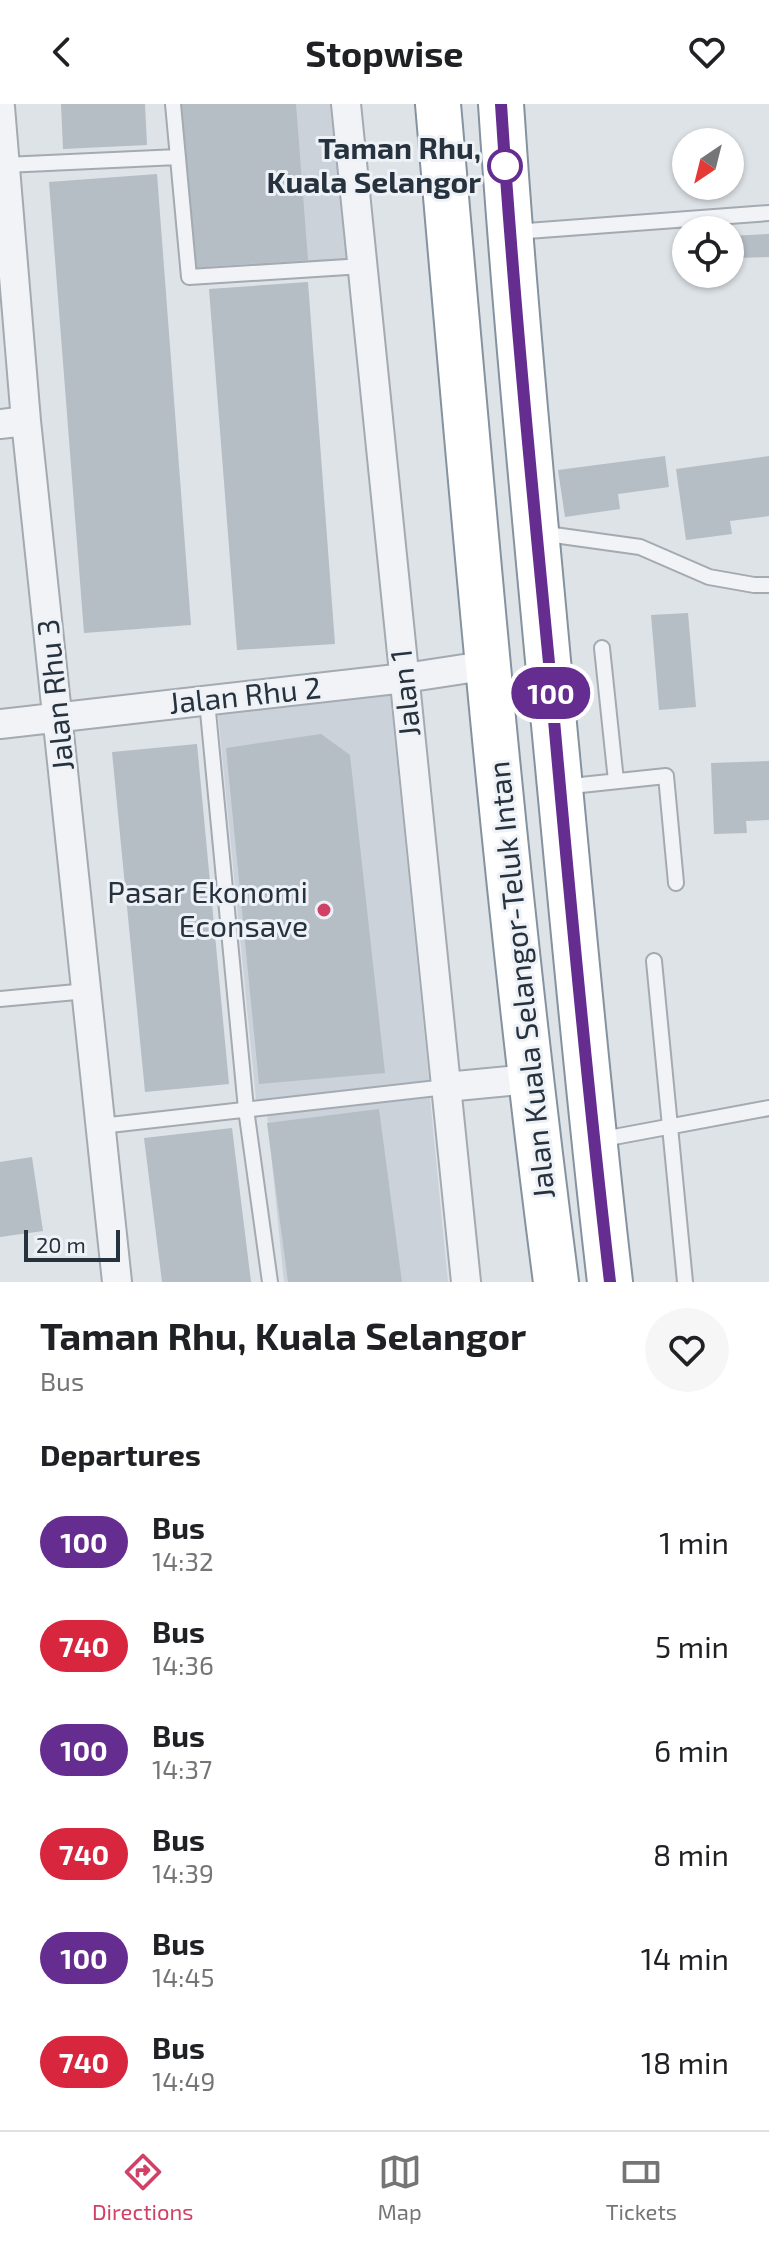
<!DOCTYPE html>
<style>
body{margin:0;font-family:"Exo 2",sans-serif;background:#f6f6f6;color:#202124;height:100vh;display:flex;flex-direction:column;font-size:30px;white-space:nowrap}
*{box-sizing:border-box;margin:0}
p{font-size:26px;color:#757577}
.icon{flex:none;width:44px;height:44px;fill:none;stroke:currentColor;stroke-width:2;stroke-linecap:round;stroke-linejoin:round}
.map{position:relative;height:1178px;overflow:hidden}
.drawer{display:flex;flex-direction:column;background:#fff;flex:1}
.drawer>*{flex:none}
.badge{padding:0 16px;border-radius:26px;font-size:28px;line-height:52px}
.needle{width:52px;rotate:215deg}
.buttons{position:absolute;left:672px;top:24px;display:grid;gap:16px}
.buttons a{display:grid;place-items:center;width:72px;height:72px;border-radius:50%;background:#fff;box-shadow:0 2px 6px #0004;font-size:40px}
.scale{position:absolute;left:24px;bottom:20px;width:96px;box-sizing:border-box;padding-left:8px;border:4px solid #27323f;border-top:0;font-size:22px;line-height:28px;white-space:nowrap;color:#27323f;-webkit-text-stroke:6px #eef2f6;paint-order:stroke}
.map>.badge{position:absolute;translate:-50% -50%;box-shadow:0 0 0 4px #fff}
h2{padding:0 40px;font-size:30px;line-height:72px}
.round{display:grid;place-items:center;flex:none;width:84px;height:84px;border-radius:42px;background:#f6f6f6}
.summary{display:flex;align-items:center;justify-content:space-between;height:136px;padding:0 40px}
h1{font-size:38px;font-weight:700;line-height:60px}
ul{padding:0;list-style:none}
li{display:flex;align-items:center;gap:24px;height:104px;padding:0 40px}
li div{flex:1}
li b{display:block;font-size:30px}
li em{font-style:normal}
li .badge{min-width:88px;font-weight:700;text-align:center}
header{display:flex;justify-content:space-between;align-items:center;height:104px;padding:0 40px;background:#fff;font-size:36px;font-weight:700}
.menu{display:flex;justify-content:space-around;align-items:center;height:112px;border-top:2px solid #e0e0e0;background:#fff;font-size:22px;color:#757577}
.menu a{display:grid;justify-items:center;gap:4px}
.menu .current{color:#d14065}
.map>svg:first-child{display:block}
</style>
<header><svg class="icon" aria-label="back" viewBox="0 0 24 24"><path d="M15 5l-7 7 7 7"/></svg>Stopwise<svg class="icon" aria-label="heart" viewBox="0 0 24 24"><path d="M12 20l-8-8c-3-5 5-10 8-4 3-6 11-1 8 4z"/></svg></header>
<div class="map">
<svg width="769" height="1178" viewBox="0 0 769 1178">
<rect width="100%" height="100%" fill="#dee3e8"/>
<!-- built -->
<path fill="#ccd2da" d="M 181,0 L 333,0 L 349,155 L 195,167 Z
M 390,590 L 429,976 L 256,996 L 218,610 Z
M 430,994 L 448,1178 L 284,1178 L 267,1010 Z"/>
<!-- building -->
<path fill="#b5bdc5" d="M 61,0 L 145,0 L 147,41 L 63,45 Z
M 179,0 L 296,0 L 308,156 L 191,164 Z
M 157,70 L 191,521 L 84,529 L 49,78 Z
M 769,130 L 769,153 L 730,154 L 730,132 Z
M 308,178 L 335,540 L 237,546 L 209,185 Z
M 665,352 L 669,383 L 618,390 L 620,405 L 565,413 L 558,366 Z
M 769,352 L 769,412 L 730,417 L 732,430 L 686,436 L 676,365 Z
M 688,509 L 696,603 L 659,606 L 651,511 Z
M 321,630 L 350,651 L 385,969 L 259,980 L 226,644 Z
M 197,640 L 229,980 L 145,988 L 112,648 Z
M 769,657 L 769,716 L 746,717 L 747,729 L 714,730 L 711,659 Z
M 379,1005 L 402,1178 L 288,1178 L 267,1019 Z
M 232,1024 L 251,1178 L 162,1178 L 144,1034 Z
M 32,1053 L 43,1127 L 0,1133 L 0,1058 Z"/>
<g fill="none" stroke-linecap="round" stroke-linejoin="round">
<!-- lane casing -->
<g stroke="#a3aab2" stroke-width="18">
<path id="lane" d="M 173,0 L 189,173 L 363,162
M 5,61 L 178,53
M 514,128 L 769,109
M 541,433 L 554,431 L 640,443 L 709,473 L 754,481 L 769,481
M 602,544 L 616,677
M 207,597 L 246,1005 L 270,1178
M 562,683 L 666,672 L 676,779
M 654,857 L 685,1178
M 0,895 L 87,887
M 101,1022 L 446,983
M 598,1036 L 769,1004"/>
</g>
<!-- street casing -->
<g stroke="#a3aab2" stroke-width="32">
<path id="street" d="M 346,0 L 466,1178
M 0,3 L 26,317 L 117,1178
M 0,320 L 26,317
M 0,620 L 405,574 L 490,561
M 446,983 L 530,975"/>
</g>
<!-- highway casing -->
<g stroke="#85929f" stroke-width="48">
<path id="highway" d="M 438,0 C 472,393 505,787 556,1178
M 501,0 C 514,197 533,393 551,589 C 570,786 587,982 610,1178"/>
</g>
<!-- lane -->
<use href="#lane" stroke="#f1f3f6" stroke-width="14"/>
<!-- street -->
<use href="#street" stroke="#f1f3f6" stroke-width="28"/>
<!-- highway -->
<use href="#highway" stroke="#fff" stroke-width="44"/>
</g>
<g fill="none" stroke-linecap="round" stroke-linejoin="round">
<!-- line casing -->
<g stroke="#fff" stroke-width="18">
<path id="line" d="M 501,0 C 513,187 531,373 549,559 C 567,766 586,972 610,1178"/>
</g>
<!-- line -->
<use href="#line" stroke="#662d91" stroke-width="12"/>
</g>
<!-- markers -->
<circle fill="#fff" stroke="#662d91" stroke-width="4" cx="505" cy="62" r="16"/>
<circle fill="#d14065" stroke="#eef2f6" stroke-width="3" cx="324" cy="806" r="8"/>
<g text-anchor="middle" stroke-width="6" stroke-linejoin="round" paint-order="stroke">
<!-- stop labels -->
<g font-size="30" font-weight="bold" fill="#27323f" stroke="#eef2f6" text-anchor="end">
<text x="481" y="55">Taman Rhu,<tspan x="481" dy="34">Kuala Selangor</tspan></text>
</g>
<!-- street labels -->
<g font-size="30" fill="#27323f" stroke="#eef2f6">
<text transform="translate(406 589) rotate(-96)" y="10">Jalan 1</text>
<text transform="translate(56 591) rotate(-96)" y="10">Jalan Rhu 3</text>
<text transform="translate(245 592) rotate(-6)" y="10">Jalan Rhu 2</text>
<text transform="translate(522 876) rotate(-96)" y="10">Jalan Kuala Selangor-Teluk Intan</text>
</g>
<!-- poi labels -->
<g font-size="30" fill="#27323f" stroke="#eef2f6" text-anchor="end">
<text x="308" y="799">Pasar Ekonomi<tspan x="308" dy="34">Econsave</tspan></text>
</g>
</g>
</svg>
<div class="buttons">
<a><svg class="needle" viewBox="-14 -14 28 28"><path d="M0-13l5 13h-10z" fill="#e53935"/><path d="M0 13l5-13h-10z" fill="#757577"/></svg></a>
<a><svg class="icon" aria-label="locate" viewBox="0 0 24 24"><circle cx="12" cy="12" r="6"/><path d="M12 2v4M12 18v4M2 12h4M18 12h4"/></svg></a>
</div>
<div class="scale">20 m</div>
<b class="badge" style="left:551px;top:589px;background:#662d91;color:#fff">100</b>
</div>
<section class="drawer">
<div class="summary"><div><h1>Taman Rhu, Kuala Selangor</h1><p>Bus</p></div><a class="round"><svg class="icon" aria-label="heart" viewBox="0 0 24 24"><path d="M12 20l-8-8c-3-5 5-10 8-4 3-6 11-1 8 4z"/></svg></a></div>
<h2>Departures</h2>
<ul>
<li><span class="badge" style="background:#662d91;color:#fff">100</span><div><b>Bus</b><p>14:32</p></div><em>1 min</em></li>
<li><span class="badge" style="background:#d7263d;color:#fff">740</span><div><b>Bus</b><p>14:36</p></div><em>5 min</em></li>
<li><span class="badge" style="background:#662d91;color:#fff">100</span><div><b>Bus</b><p>14:37</p></div><em>6 min</em></li>
<li><span class="badge" style="background:#d7263d;color:#fff">740</span><div><b>Bus</b><p>14:39</p></div><em>8 min</em></li>
<li><span class="badge" style="background:#662d91;color:#fff">100</span><div><b>Bus</b><p>14:45</p></div><em>14 min</em></li>
<li><span class="badge" style="background:#d7263d;color:#fff">740</span><div><b>Bus</b><p>14:49</p></div><em>18 min</em></li>
</ul>
</section>
<nav class="menu">
<a class="current"><svg class="icon" aria-label="directions" viewBox="0 0 24 24"><path d="M12 3l9 9-9 9-9-9zM9 14v-3h6M13 9l2 2-2 2"/></svg>Directions</a>
<a><svg class="icon" aria-label="map" viewBox="0 0 24 24"><path d="M3 6l6-2 6 2 6-2v14l-6 2-6-2-6 2zM9 4v14M15 6v14"/></svg>Map</a>
<a><svg class="icon" aria-label="tickets" viewBox="0 0 24 24"><path d="M3 7h18v10H3zM15 7v10"/></svg>Tickets</a>
</nav>
